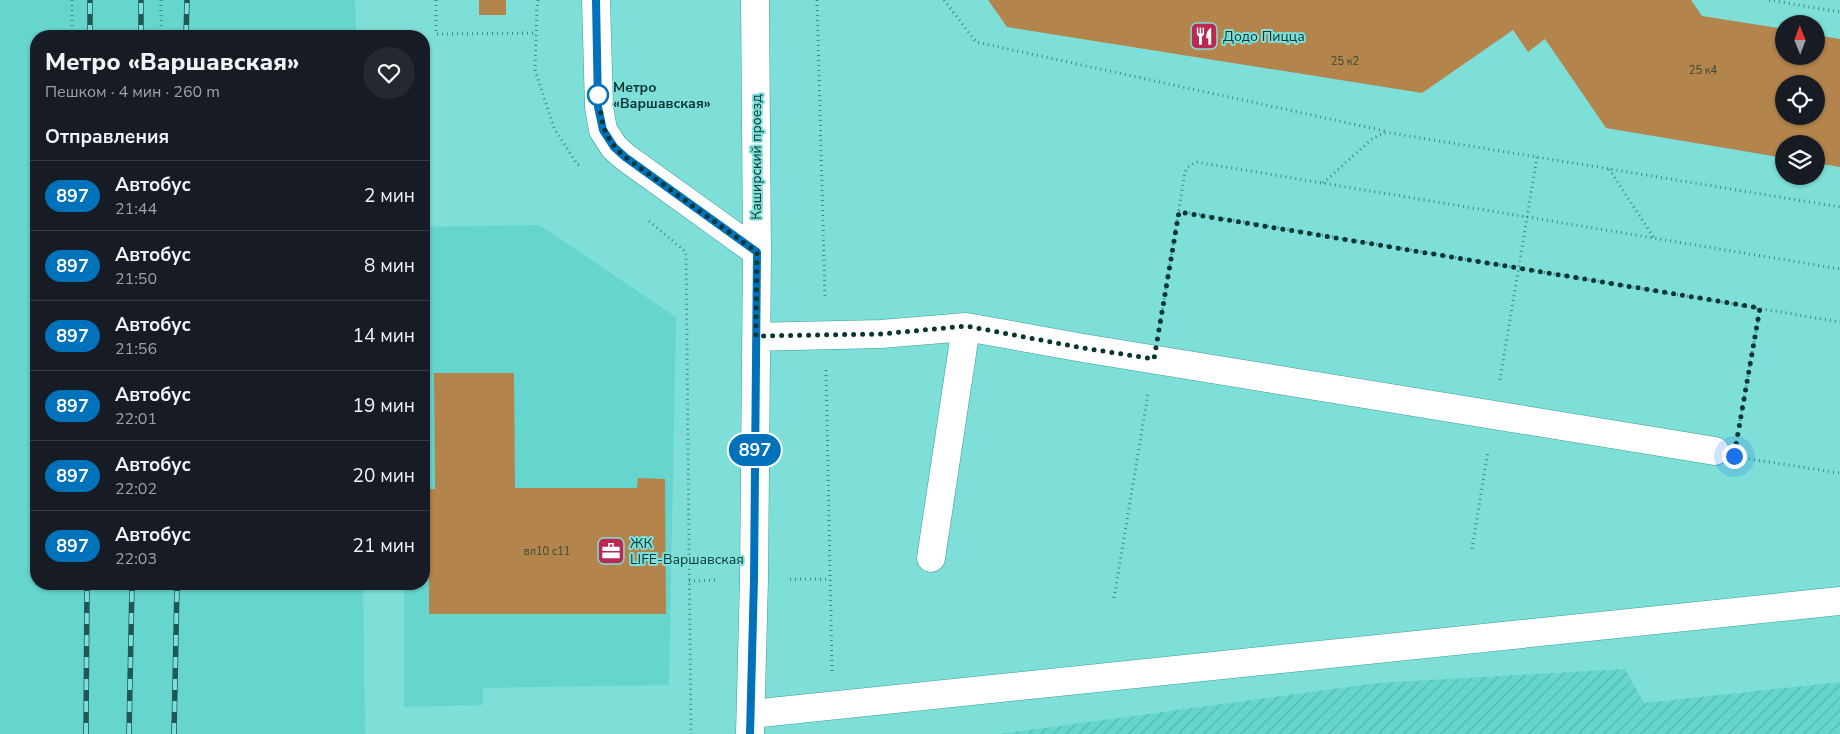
<!DOCTYPE html>
<html lang="ru">
<meta charset="utf-8">
<style>
body{margin:0;font-family:"Nunito Sans",sans-serif;background:#242831;color:#f1f3f6;height:100vh;display:flex;flex-direction:column;font-size:19px;white-space:nowrap}
*{box-sizing:border-box;margin:0}
p{font-size:16px;color:#9ea1a6}
.icon{flex:none;width:28px;height:28px;fill:none;stroke:currentColor;stroke-width:2;stroke-linecap:round;stroke-linejoin:round}
.map{position:relative;flex:1;overflow:hidden}
.side{position:absolute;left:30px;top:30px;width:400px;height:560px;display:flex;flex-direction:column;background:#171b24;border-radius:20px;box-shadow:0 1px 4px #0004}
.side>*{flex:none}
.badge{padding:0 10px;border-radius:16px;font-size:18px;line-height:32px}
.needle{width:32px;rotate:359deg}
.controls{position:absolute;left:1775px;top:15px;display:grid;gap:10px}
.controls a{display:grid;place-items:center;width:50px;height:50px;border-radius:50%;background:#171b24;box-shadow:0 1px 4px #0004;font-size:25px}
.you{position:absolute;width:25px;height:25px;margin:-12px;border:4px solid #fff;border-radius:50%;background:#1a73e8;box-shadow:0 0 0 8px #1a73e833}
.map>.badge{position:absolute;translate:-50% -50%;box-shadow:0 0 0 2px #fff}
h2{padding:0 15px;font-size:19px;line-height:45px}
.round{display:grid;place-items:center;flex:none;width:52px;height:52px;border-radius:26px;background:#242831}
.head{display:flex;align-items:center;justify-content:space-between;height:85px;padding:0 15px}
h1{font-size:24px;font-weight:800;line-height:38px}
ul{padding:0;list-style:none}
li{display:flex;align-items:center;gap:15px;height:70px;padding:0 15px;border-top:1px solid #363941}
li div{flex:1}
li b{display:block;font-size:19px}
li em{font-style:normal}
li .badge{min-width:55px;font-weight:700;text-align:center}
.map>svg:first-child{display:block}
</style>
<div class="map">
<svg width="1840" height="734" viewBox="0 0 1840 734">
<defs>
<pattern id="industrial-furrows" width="10" height="10" patternUnits="userSpaceOnUse" patternTransform="scale(1.25)"><rect width="10" height="10" fill="#65d5ce"/><path d="M-1 1l2-2M0 10L10 0M9 11l2-2" fill="none" stroke="#56b7b1"/></pattern>
</defs>
<rect width="100%" height="100%" fill="#7edfd9"/>
<!-- built -->
<path fill="#65d5ce" d="M 0,0 L 355,0 L 356,36 L 36,36 L 36,584 L 363,584 L 365,734 L 0,734 Z
M 539,225 L 676,317 L 669,685 L 483,688 L 483,705 L 404,707 L 404,584 L 424,584 L 424,227 Z"/>
<!-- industrial -->
<path fill="url(#industrial-furrows)" d="M 1625,669 L 1644,703 L 1840,682 L 1840,734 L 999,734 L 1378,683 Z"/>
<!-- building -->
<path fill="#b3844c" fill-rule="evenodd" d="M 479,0 L 506,0 L 506,15 L 479,15 Z
M 988,0 L 1691,0 L 1702,16 L 1784,29 L 1784,56 L 1816,56 L 1816,35 L 1840,39 L 1840,167 L 1816,163 L 1816,144 L 1784,144 L 1784,158 L 1606,128 L 1545,39 L 1528,52 L 1513,30 L 1422,93 L 1007,27 ZM 1784,84 L 1816,84 L 1816,116 L 1784,116 Z
M 434,373 L 514,373 L 515,488 L 637,488 L 638,478 L 665,479 L 666,614 L 429,614 L 429,489 L 435,489 Z"/>
<g fill="none" stroke-linecap="round" stroke-linejoin="round">
<!-- minor casing -->
<g stroke="#389e99" stroke-width="29">
<path id="minor" d="M 596,0 L 599,107 L 603,130 L 614,147 L 625,157 L 757,252
M 756,337 L 881,334 L 966,327 L 1083,348 L 1715,451
M 931,558 L 966,327
M 751,714 L 1840,601
M 750,734 L 754,579 L 757,252 L 755,0"/>
</g>
<!-- path -->
<path stroke="#428885" stroke-width="3" stroke-dasharray="1 4" stroke-linecap="butt" d="M 72,0 L 72,36
M 436,0 L 436,34 L 536,33
M 538,0 L 537,6 L 535,70 L 554,128 L 577,164 L 582,167
M 817,0 L 825,298
M 944,0 L 976,42 L 1385,131
M 1769,0 L 1840,12
M 161,36 L 161,0
M 1609,169 L 1654,238
M 1323,183 L 1372,139 L 1383,133 L 1391,133 L 1840,207
M 1179,211 L 1840,322
M 649,221 L 686,252 L 691,734
M 1160,324 L 1185,172 L 1188,167 L 1196,162 L 1840,269
M 826,370 L 832,671
M 1500,380 L 1537,157
M 1739,426 L 1760,309
M 1749,459 L 1840,473
M 1472,549 L 1488,451
M 790,579 L 830,579
M 689,581 L 719,580
M 1114,598 L 1148,394"/>
<!-- minor -->
<use href="#minor" stroke="#fff" stroke-width="28"/>
<!-- rail casing -->
<g stroke="#205754" stroke-width="5.5">
<path id="rail" d="M 90,36 L 90,0
M 141,36 L 141,0
M 186,36 L 187,0
M 86,734 L 87,584
M 129,734 L 132,584
M 174,734 L 177,584"/>
</g>
<!-- rail -->
<use href="#rail" stroke="#7edfd9" stroke-width="4" stroke-dasharray="11" stroke-linecap="butt"/>
</g>
<g fill="none" stroke-linecap="round" stroke-linejoin="round">
<!-- line casing -->
<g stroke="#fff" stroke-width="11">
<path id="line" d="M 596,0 L 598,107 L 603,130 L 614,147 L 625,157 L 757,252 L 754,579 L 750,734"/>
</g>
<!-- line -->
<use href="#line" stroke="#0072bc" stroke-width="8"/>
<!-- walk -->
<path stroke="#093533" stroke-width="5" stroke-dasharray="0 9" d="M 598,95 C 603,123 600,134 625,157 L 757,252 L 756,336 L 881,334 L 966,326 L 1083,348 L 1154,359 L 1179,212 L 1760,308 L 1734,456"/>
</g>
<!-- icons -->
<defs>
<g id="restaurant-square" transform="scale(1.4375)"><rect x="-9" y="-9" width="18" height="18" rx="4" fill="#b92952" stroke="#7edfd9"/><path d="M-5-6h1v4h1v-4h1v4h1v-4h1v5L-1.5 .5V6h-2V.5L-5-1ZM5-6V6H3V1.5H1.5Q1.5-4 5-6Z" fill="#fff"/></g>
<g id="office-square" transform="scale(1.4375)"><rect x="-9" y="-9" width="18" height="18" rx="4" fill="#b92952" stroke="#7edfd9"/><path d="M-6-3h4V-5.5h4V-3h4V5H-6ZM-1-4.5V-3h2v-1.5ZM-6 0V1H6V0Z" fill="#fff"/></g>
</defs>
<g fill-rule="evenodd">
<use href="#restaurant-square" x="1204" y="36"/>
<use href="#office-square" x="611" y="551"/>
</g>
<!-- markers -->
<circle fill="#fff" stroke="#0072bc" stroke-width="2.5" cx="598" cy="95" r="10"/>
<g text-anchor="middle" stroke-width="4" stroke-linejoin="round" paint-order="stroke">
<!-- number labels -->
<g font-size="11" fill="#344939">
<text x="1345" y="65">25 к2</text>
<text x="1703" y="74">25 к4</text>
<text x="547" y="555">вл10 с11</text>
</g>
<!-- poi labels -->
<g font-size="14" fill="#093533" stroke="#7edfd9" text-anchor="start">
<text x="1223" y="41">Додо Пицца</text>
<text x="630" y="548">ЖК<tspan x="630" dy="16">LIFE-Варшавская</tspan></text>
</g>
<!-- stop labels -->
<g font-size="14" font-weight="bold" fill="#093533" stroke="#7edfd9" text-anchor="start">
<text x="613" y="92">Метро<tspan x="613" dy="16">«Варшавская»</tspan></text>
</g>
<!-- street labels -->
<g font-size="14" fill="#093533" stroke="#7edfd9">
<text transform="translate(756 157) rotate(-90)" y="5">Каширский проезд</text>
</g>
</g>
</svg>
<div class="controls">
<a><svg class="needle" viewBox="-14 -14 28 28"><path d="M0-13l5 13h-10z" fill="#e53935"/><path d="M0 13l5-13h-10z" fill="#9ea1a6"/></svg></a>
<a><svg class="icon" aria-label="locate" viewBox="0 0 24 24"><circle cx="12" cy="12" r="6"/><path d="M12 2v4M12 18v4M2 12h4M18 12h4"/></svg></a>
<a><svg class="icon" aria-label="layers" viewBox="0 0 24 24"><path d="M12 4l9 5-9 5-9-5zM3 14l9 5 9-5"/></svg></a>
</div>
<div class="you" style="left:1734px;top:456px"></div>
<b class="badge" style="left:755px;top:450px;background:#0072bc;color:#fff">897</b>
<section class="side">
<div class="head"><div><h1>Метро «Варшавская»</h1><p>Пешком · 4 мин · 260 m</p></div><a class="round"><svg class="icon" aria-label="heart" viewBox="0 0 24 24"><path d="M12 20l-8-8c-3-5 5-10 8-4 3-6 11-1 8 4z"/></svg></a></div>
<h2>Отправления</h2>
<ul>
<li><span class="badge" style="background:#0072bc;color:#fff">897</span><div><b>Автобус</b><p>21:44</p></div><em>2 мин</em></li>
<li><span class="badge" style="background:#0072bc;color:#fff">897</span><div><b>Автобус</b><p>21:50</p></div><em>8 мин</em></li>
<li><span class="badge" style="background:#0072bc;color:#fff">897</span><div><b>Автобус</b><p>21:56</p></div><em>14 мин</em></li>
<li><span class="badge" style="background:#0072bc;color:#fff">897</span><div><b>Автобус</b><p>22:01</p></div><em>19 мин</em></li>
<li><span class="badge" style="background:#0072bc;color:#fff">897</span><div><b>Автобус</b><p>22:02</p></div><em>20 мин</em></li>
<li><span class="badge" style="background:#0072bc;color:#fff">897</span><div><b>Автобус</b><p>22:03</p></div><em>21 мин</em></li>
</ul>
</section>
</div>
